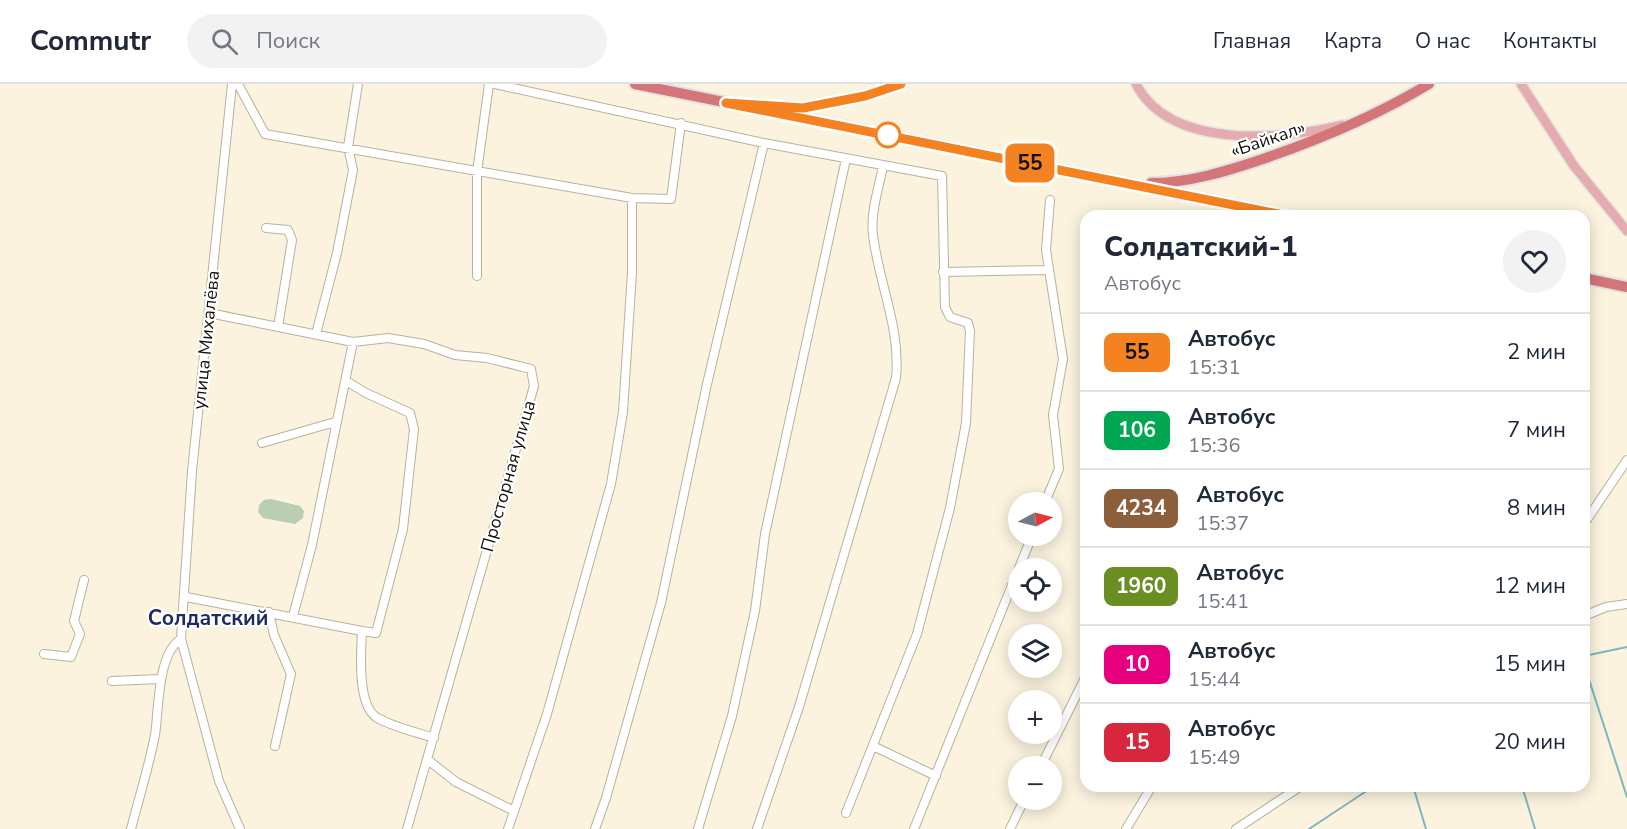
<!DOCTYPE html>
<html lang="ru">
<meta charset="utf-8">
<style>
body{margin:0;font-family:"Nunito Sans",sans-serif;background:#f2f2f3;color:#1f2937;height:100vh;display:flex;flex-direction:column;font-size:22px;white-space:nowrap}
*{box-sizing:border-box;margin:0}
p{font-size:20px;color:#747a83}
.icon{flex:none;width:33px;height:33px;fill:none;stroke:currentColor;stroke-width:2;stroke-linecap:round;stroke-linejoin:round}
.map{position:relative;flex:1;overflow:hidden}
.panel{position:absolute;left:1080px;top:126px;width:510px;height:582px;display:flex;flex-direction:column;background:#fff;border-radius:18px;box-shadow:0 3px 15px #0003}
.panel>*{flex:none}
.badge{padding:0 12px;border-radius:9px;font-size:21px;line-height:39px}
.needle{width:39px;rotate:83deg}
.tools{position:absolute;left:1008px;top:408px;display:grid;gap:12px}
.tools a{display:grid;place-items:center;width:54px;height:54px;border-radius:50%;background:#fff;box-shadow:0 3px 15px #0003;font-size:30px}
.map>.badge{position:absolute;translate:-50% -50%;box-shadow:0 0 0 3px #fff}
.round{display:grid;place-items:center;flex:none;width:63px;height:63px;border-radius:32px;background:#f2f2f3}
.headline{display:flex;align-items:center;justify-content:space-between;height:102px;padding:0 24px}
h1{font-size:28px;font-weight:800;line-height:45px}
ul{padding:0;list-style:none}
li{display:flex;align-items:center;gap:18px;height:78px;padding:0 24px;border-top:2px solid #e0e1e3}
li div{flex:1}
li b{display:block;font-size:22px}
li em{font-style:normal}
li .badge{min-width:66px;font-weight:700;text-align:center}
header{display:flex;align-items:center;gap:36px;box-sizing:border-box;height:84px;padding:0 30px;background:#fff;border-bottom:2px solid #e0e1e3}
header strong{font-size:28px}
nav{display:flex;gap:33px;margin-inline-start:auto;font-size:21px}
.search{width:420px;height:54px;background:#f2f2f3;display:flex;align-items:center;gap:15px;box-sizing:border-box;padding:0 21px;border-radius:33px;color:#747a83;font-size:22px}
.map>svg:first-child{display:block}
</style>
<header>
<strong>Commutr</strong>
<div class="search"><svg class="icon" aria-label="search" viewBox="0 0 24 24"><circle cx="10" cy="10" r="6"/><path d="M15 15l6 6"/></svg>Поиск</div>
<nav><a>Главная</a><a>Карта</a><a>О нас</a><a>Контакты</a></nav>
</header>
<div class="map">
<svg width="1627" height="745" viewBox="0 0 1627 745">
<rect width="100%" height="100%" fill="#fbf3de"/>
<!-- green -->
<path fill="#baceb4" d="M 271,415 L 300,422 L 304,427 L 303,434 L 295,440 L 263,434 L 258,428 L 259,421 L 264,416 Z"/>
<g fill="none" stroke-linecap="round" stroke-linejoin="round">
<!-- stream -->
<path stroke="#7bb8bd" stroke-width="2" d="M 1584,572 L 1627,563
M 1584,580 L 1627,713
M 1413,702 L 1426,745
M 1522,702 L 1535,745
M 1309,745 L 1374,702"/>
<!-- minor casing -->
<g stroke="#b9b19d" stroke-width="10">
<path id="minor" d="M 232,0 L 192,387 L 181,555 L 219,697 L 240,745
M 238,0 L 265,50 L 632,114 L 671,115 L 681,39
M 495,0 L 764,59 L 942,92 L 945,223 L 950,233 L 968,239 L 970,247 L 966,339 L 950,424 L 917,550 L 846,729
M 266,144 L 288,146 L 292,156 L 278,243
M 943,188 L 1048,186
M 477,192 L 477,88 L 489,0
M 209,229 L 353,258 L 388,254 L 424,260 L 455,271 L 487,274 L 531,285 L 534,302 L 407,745
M 316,250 L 337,169 L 353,86 L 348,63 L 358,0
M 346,297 L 366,309 L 410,329 L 414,345 L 403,445 L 376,549 L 362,547
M 262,359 L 335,338
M 1045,418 L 1059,385 L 1053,331 L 1063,275 L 1046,166 L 1050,116
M 1584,440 L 1627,376
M 1019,484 L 1032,452
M 186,513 L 362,547 C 361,568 357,620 376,633 C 392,643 416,648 434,654
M 269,528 L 274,551 L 291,590 L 275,662
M 293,532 L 312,461 L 353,258
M 1584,532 L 1606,523 L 1627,520
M 44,570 L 71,573 L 80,550 L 74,537 L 84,496
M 112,597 L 160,595
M 875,663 L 936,692
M 428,676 L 456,698 L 512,726
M 1041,682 L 1086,592
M 131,745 C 139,714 149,682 155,651 C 159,626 157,570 181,555
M 508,745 L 547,630 L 611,400 L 623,328 L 632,188 L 632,114
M 595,745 L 606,714 L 661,519 L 707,300 L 764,59
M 698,745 L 732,632 L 755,527 L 765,450 L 846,75
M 757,745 L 799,623 L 896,294 C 901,245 879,200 873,151 C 870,130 879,103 883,82
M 914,745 L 1018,486
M 1010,745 L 1024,716
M 1126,745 L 1152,702
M 1236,745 L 1301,702"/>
</g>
<!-- major casing -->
<g stroke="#e2e2e1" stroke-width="12">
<path id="major" d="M 1136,0 C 1170,66 1282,56 1342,41
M 1521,0 L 1574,82 L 1627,147
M 768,23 C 814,27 858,14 901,0"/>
</g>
<!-- highway casing -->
<g stroke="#e2e2e1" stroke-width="14">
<path id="highway" d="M 635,0 L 1288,132
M 1151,99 C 1189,99 1227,87 1263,75 C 1321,55 1376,32 1429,0
M 1584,194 L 1627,203"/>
</g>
<!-- minor -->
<use href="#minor" stroke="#fff" stroke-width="8"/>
<!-- major -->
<use href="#major" stroke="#e5acaf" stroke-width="9"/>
<!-- highway -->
<use href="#highway" stroke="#d37579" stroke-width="10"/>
</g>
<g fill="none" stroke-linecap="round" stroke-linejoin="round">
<!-- line casing -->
<g stroke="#fff" stroke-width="14">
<path id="line" d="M 901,0 L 865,12 L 803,24 L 726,19 L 1288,132"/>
</g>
<!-- line -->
<use href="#line" stroke="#f58220" stroke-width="9"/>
</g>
<!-- markers -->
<circle fill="#fff" stroke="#f58220" stroke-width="3" cx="888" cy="51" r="12"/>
<g text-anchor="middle" stroke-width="4.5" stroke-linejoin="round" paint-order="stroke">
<!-- street labels -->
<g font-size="18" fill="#110e07" stroke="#fff">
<text transform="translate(1268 55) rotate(-19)" y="6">«Байкал»</text>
<text transform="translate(206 256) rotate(-84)" y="6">улица Михалёва</text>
<text transform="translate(508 392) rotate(-74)" y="6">Просторная улица</text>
</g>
<!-- quarter labels -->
<g font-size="21" font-weight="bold" fill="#1e2a62" stroke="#fff">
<text x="208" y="541">Солдатский</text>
</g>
</g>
</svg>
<div class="tools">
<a><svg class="needle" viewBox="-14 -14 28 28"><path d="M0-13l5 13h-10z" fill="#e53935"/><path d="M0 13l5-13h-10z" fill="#747a83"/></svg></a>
<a><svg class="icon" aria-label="locate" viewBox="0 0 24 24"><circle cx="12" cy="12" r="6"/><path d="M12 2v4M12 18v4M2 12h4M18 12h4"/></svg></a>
<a><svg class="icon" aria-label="layers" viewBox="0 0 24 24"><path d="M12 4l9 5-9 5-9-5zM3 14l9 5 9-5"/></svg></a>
<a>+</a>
<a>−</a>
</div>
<b class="badge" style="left:1030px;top:79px;background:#f58220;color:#111">55</b>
<section class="panel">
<div class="headline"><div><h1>Солдатский-1</h1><p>Автобус</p></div><a class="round"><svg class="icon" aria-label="heart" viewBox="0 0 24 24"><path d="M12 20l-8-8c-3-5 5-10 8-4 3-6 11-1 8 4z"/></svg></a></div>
<ul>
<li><span class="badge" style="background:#f58220;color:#111">55</span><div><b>Автобус</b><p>15:31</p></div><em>2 мин</em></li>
<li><span class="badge" style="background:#00a651;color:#fff">106</span><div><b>Автобус</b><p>15:36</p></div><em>7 мин</em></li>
<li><span class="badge" style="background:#8b5e3c;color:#fff">4234</span><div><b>Автобус</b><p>15:37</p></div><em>8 мин</em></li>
<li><span class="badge" style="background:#6b8e23;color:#fff">1960</span><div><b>Автобус</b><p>15:41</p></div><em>12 мин</em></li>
<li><span class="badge" style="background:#e6007e;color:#fff">10</span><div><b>Автобус</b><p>15:44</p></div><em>15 мин</em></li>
<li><span class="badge" style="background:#d7263d;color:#fff">15</span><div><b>Автобус</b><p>15:49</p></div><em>20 мин</em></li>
</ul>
</section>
</div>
